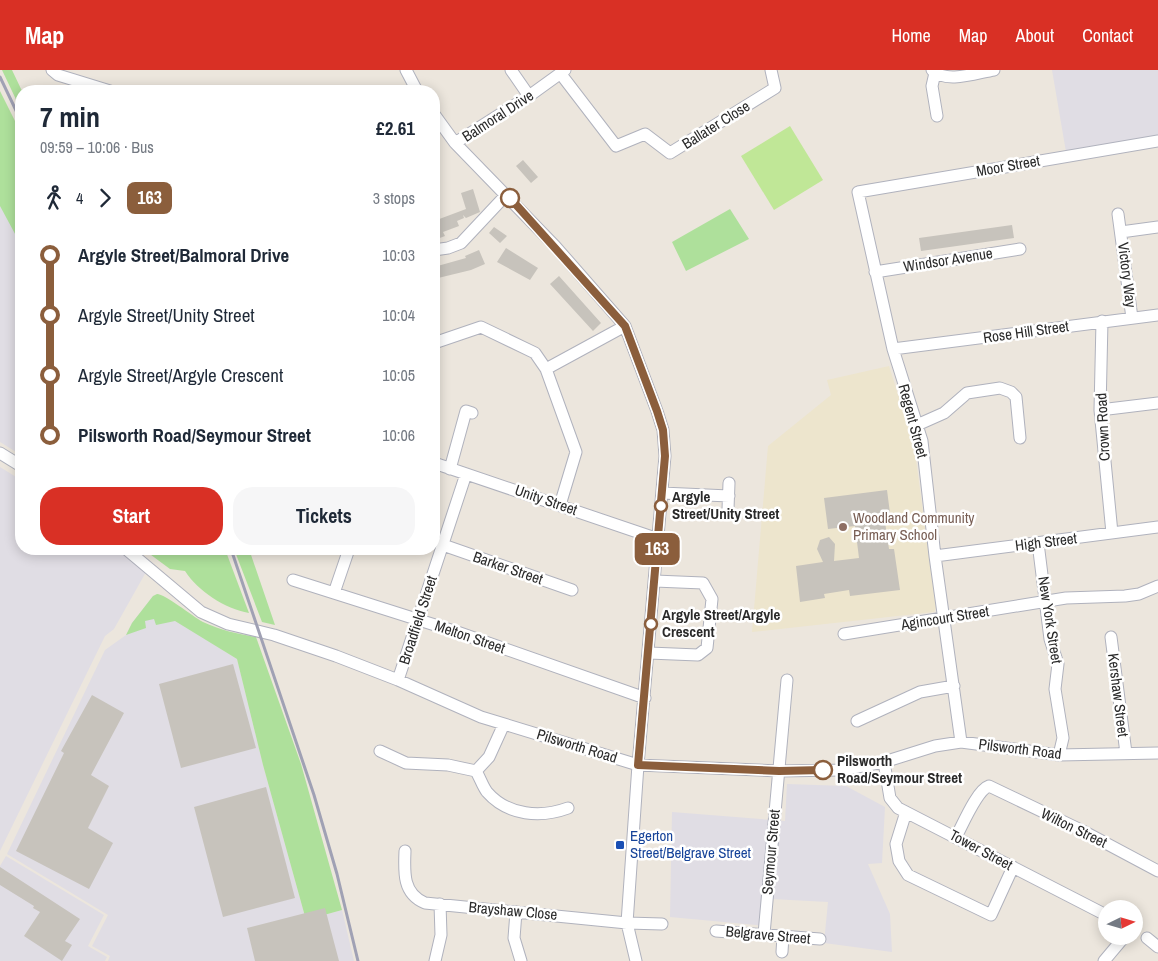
<!DOCTYPE html>
<meta charset="utf-8">
<style>
body{margin:0;font-family:"Archivo Narrow",sans-serif;background:#f6f6f7;color:#1f2937;height:100vh;display:flex;flex-direction:column;font-size:19px;white-space:nowrap}
*{box-sizing:border-box;margin:0}
p{font-size:16px;color:#747a83}
.icon{flex:none;width:28px;height:28px;fill:none;stroke:currentColor;stroke-width:2;stroke-linecap:round;stroke-linejoin:round}
.map{position:relative;flex:1;overflow:hidden}
.details{position:absolute;left:15px;top:15px;width:425px;height:470px;display:flex;flex-direction:column;background:#fff;border-radius:20px;box-shadow:0 2px 12px #0003}
.details>*{flex:none}
.badge{padding:0 10px;border-radius:8px;font-size:18px;line-height:32px}
.needle{width:32px;rotate:85deg}
.buttons{position:absolute;left:1098px;top:830px;display:grid;gap:10px}
.buttons a{display:grid;place-items:center;width:45px;height:45px;border-radius:50%;background:#fff;box-shadow:0 2px 12px #0003;font-size:25px}
.map>.badge{position:absolute;translate:-50% -50%;box-shadow:0 0 0 2px #fff}
.legs{display:flex;align-items:center;gap:8px;height:55px;padding:0 25px;font-size:16px}
.legs p{margin-inline-start:auto}
.summary{display:flex;align-items:center;justify-content:space-between;height:85px;padding:0 25px}
h1{font-size:28px;font-weight:800;line-height:38px}
.primary-button{display:flex;gap:10px;margin-top:auto;padding:10px 25px}
.primary-button a{flex:1;height:58px;border-radius:20px;background:#d93025;color:#fff;font-size:20px;font-weight:800;line-height:58px;text-align:center}
.primary-button a+a{background:#f6f6f7;color:#1f2937}
ul{padding:0 25px;list-style:none}
li{display:flex;align-items:center;gap:18px;height:60px;font-size:19px}
li i{display:grid;place-items:center;width:8px;height:100%;margin:0 6px;background:currentColor}
li i::after{content:'';width:12px;height:12px;margin:-6px;border:4px solid;border-radius:50%;background:#fff}
li p{margin-inline-start:auto}
li:first-child i{background:linear-gradient(#0000 50%,currentColor 0)}
li:last-child i{background:linear-gradient(currentColor 50%,#0000 0)}
header{display:flex;align-items:center;gap:30px;box-sizing:border-box;height:70px;padding:0 25px;background:#d93025;color:#fff}
header strong{font-size:24px}
nav{display:flex;gap:28px;margin-inline-start:auto;font-size:18px}
.map>svg:first-child{display:block}
</style>
<header>
<strong>Map</strong>
<nav><a>Home</a><a>Map</a><a>About</a><a>Contact</a></nav>
</header>
<div class="map">
<svg width="1158" height="891" viewBox="0 0 1158 891">
<rect width="100%" height="100%" fill="#ece6dd"/>
<!-- industrial -->
<path fill="#e0dde4" d="M 1052,0 L 1158,0 L 1158,66 L 1066,82 Z
M 0,99 L 21,138 L 21,385 L 0,372 Z
M 0,397 L 21,410 L 21,479 L 116,479 L 146,502 L 114,559 L 105,566 L 0,781 Z
M 153,526 L 175,550 L 237,589 L 263,695 L 306,850 L 342,840 L 354,891 L 108,891 L 110,886 L 92,876 L 108,845 L 7,784 L 105,580 L 126,565 L 132,553 Z
M 787,714 L 846,716 L 885,737 L 882,793 L 868,794 L 890,844 L 892,882 L 824,873 L 828,832 L 772,829 L 768,856 L 670,847 L 672,742 L 785,751 Z
M 6,786 L 104,845 L 88,876 L 107,887 L 105,891 L 0,891 L 0,796 Z"/>
<!-- education -->
<path fill="#ede5cd" d="M 889,296 L 914,375 L 936,538 L 934,542 L 752,562 L 768,376 L 831,325 L 827,310 Z"/>
<!-- green -->
<path fill="#aee09b" d="M 2,0 L 12,0 L 22,21 L 21,40 Z
M 0,21 L 21,63 L 21,175 L 0,136 Z
M 730,139 L 749,169 L 686,201 L 672,172 Z
M 143,479 L 225,479 L 249,543 C 225,539 198,521 185,501 L 170,499 Z
M 234,479 L 249,479 L 275,555 L 262,552 Z
M 157,524 C 165,524 192,546 203,552 C 220,560 238,564 256,567 L 301,694 L 342,840 L 306,850 L 263,695 L 237,589 L 175,551 L 156,555 L 154,549 L 145,551 L 146,558 L 126,565 L 132,553 L 153,526 Z"/>
<!-- pitch -->
<path fill="#c0e797" d="M 790,56 L 823,110 L 774,140 L 741,86 Z"/>
<!-- building -->
<path fill="#c7c3bc" d="M 523,90 L 538,107 L 531,113 L 516,96 Z
M 473,119 L 480,142 L 466,148 L 463,145 L 464,148 L 457,151 L 459,156 L 443,162 L 445,166 L 437,169 L 434,151 L 466,139 L 461,123 Z
M 1012,155 L 1014,168 L 921,181 L 919,168 Z
M 494,157 L 507,166 L 500,173 L 489,163 Z
M 506,178 L 538,198 L 530,210 L 497,192 Z
M 479,180 L 485,194 L 471,200 L 434,209 L 434,197 L 466,188 L 465,186 Z
M 559,206 L 601,253 L 593,261 L 550,214 Z
M 887,420 L 891,451 L 885,452 L 889,479 L 894,479 L 900,520 L 850,526 L 849,520 L 824,524 L 825,528 L 800,532 L 796,496 L 823,492 L 817,479 L 820,470 L 829,467 L 835,474 L 834,491 L 859,488 L 855,456 L 828,459 L 824,428 Z
M 233,594 L 256,678 L 181,698 L 159,614 Z
M 92,625 L 124,643 L 91,705 L 109,716 L 88,758 L 113,773 L 89,819 L 16,781 L 64,683 L 61,681 Z
M 266,717 L 295,828 L 223,847 L 194,737 Z
M 0,797 L 80,849 L 65,871 L 72,875 L 62,891 L 24,866 L 40,842 L 33,838 L 34,836 L 0,815 Z
M 325,838 L 339,891 L 255,891 L 247,858 Z"/>
<g fill="none" stroke-linecap="round" stroke-linejoin="round">
<!-- minor casing -->
<g stroke="#b0b2bd" stroke-width="13">
<path id="minor" d="M 52,0 L 58,5 L 110,21
M 406,0 L 417,21
M 511,0 L 529,26
M 932,0 C 946,14 976,3 994,0
M 560,3 L 616,76 L 645,64 L 670,83 L 775,18 L 771,0
M 935,3 L 932,16 L 937,46
M 434,44 L 455,73 L 555,176 L 625,256 L 657,341 L 663,360 L 665,386 L 638,695 L 627,853 L 636,891
M 455,73 L 529,26 L 565,0
M 1118,144 L 1132,248
M 1121,162 L 1158,157
M 434,180 L 448,178 L 461,173 L 507,124
M 875,202 L 1020,179
M 1102,251 L 1100,340 L 1112,463
M 434,273 L 481,257 L 535,283 L 546,299 L 576,382 L 560,435
M 893,279 L 1158,245
M 546,299 L 625,256
M 1100,340 L 1158,333
M 917,355 L 944,343 L 967,323 L 1000,318 L 1011,322 L 1016,327 L 1020,368
M 0,383 L 21,396
M 434,393 L 658,469
M 450,399 L 466,341 L 472,343
M 662,423 L 729,426
M 728,439 L 729,413
M 1038,473 L 1050,569 L 1058,594 L 1055,619 L 1063,668 L 1059,685
M 443,475 L 572,520
M 126,479 L 201,542 L 228,554 L 274,565 L 336,586 L 398,610 L 481,647 L 638,695 L 779,701 L 841,700 L 884,692 L 935,676 L 961,672 L 1059,685 L 1158,683
M 935,486 L 1158,457
M 293,510 L 457,562 L 645,628
M 334,523 L 349,479
M 844,564 L 1066,528 L 1125,526 L 1139,524 L 1158,516
M 1111,567 L 1126,683
M 649,583 L 698,585 L 707,578 L 712,529 L 703,513 L 655,511
M 398,610 L 466,404
M 857,651 L 920,622 L 954,616
M 961,672 L 935,486 L 922,371 L 893,279 L 858,122 L 1158,71
M 380,681 L 406,693 L 448,695 L 476,701
M 884,692 L 890,728 L 898,738 L 1106,845
M 476,701 C 480,708 483,717 487,722 C 508,746 541,748 568,738
M 476,701 L 489,687 L 504,654
M 906,742 L 896,774 L 899,791 L 908,805 L 991,845 L 1013,797
M 956,767 C 963,754 977,720 989,716 L 1083,761 L 1158,801
M 405,781 C 404,803 403,824 425,833 L 627,853 L 662,854
M 516,842 L 514,868 L 521,891
M 716,861 L 820,869
M 764,864 L 787,610
M 1147,868 L 1158,877
M 782,882 L 783,866
M 435,891 L 441,865 L 440,834
M 1104,891 L 1125,866"/>
</g>
<!-- minor -->
<use href="#minor" stroke="#fff" stroke-width="11"/>
<!-- rail -->
<path stroke="#a0a1b4" stroke-width="3" d="M 0,7 L 21,51
M 231,479 L 314,725 L 337,804 L 358,891"/>
</g>
<g fill="none" stroke-linecap="round" stroke-linejoin="round">
<!-- line-1 casing -->
<g stroke="#fff" stroke-width="11">
<path id="line-1" d="M 510,128 L 625,256 L 657,341 L 663,360 L 665,386 L 638,695 L 779,701 L 823,700"/>
</g>
<!-- line-1 -->
<use href="#line-1" stroke="#8b5e3c" stroke-width="8"/>
</g>
<!-- markers -->
<g fill="#fff" stroke="#8b5e3c" stroke-width="2.5">
<circle cx="510" cy="128" r="9"/>
<circle cx="661" cy="436" r="6"/>
<circle cx="651" cy="554" r="6"/>
<circle cx="823" cy="700" r="9"/>
</g>
<circle fill="#8d6e63" stroke="#fff" stroke-width="2" cx="843" cy="457" r="5"/>
<rect fill="#1a4fb4" stroke="#fff" stroke-width="2" x="615" y="770" width="10" height="10" rx="2.5"/>
<g text-anchor="middle" stroke-width="5" stroke-linejoin="round" paint-order="stroke">
<!-- street labels -->
<g font-size="15" fill="#2a2a2a" stroke="#fff">
<text transform="translate(498 46) rotate(-33)" y="5">Balmoral Drive</text>
<text transform="translate(716 55) rotate(-32)" y="5">Ballater Close</text>
<text transform="translate(1008 96) rotate(-10)" y="5">Moor Street</text>
<text transform="translate(948 190) rotate(-9)" y="5">Windsor Avenue</text>
<text transform="translate(1127 205) rotate(83)" y="5">Victory Way</text>
<text transform="translate(1026 262) rotate(-8)" y="5">Rose Hill Street</text>
<text transform="translate(913 351) rotate(75)" y="5">Regent Street</text>
<text transform="translate(1103 357) rotate(-93)" y="5">Crown Road</text>
<text transform="translate(546 430) rotate(19)" y="5">Unity Street</text>
<text transform="translate(1046 472) rotate(-7)" y="5">High Street</text>
<text transform="translate(508 498) rotate(19)" y="5">Barker Street</text>
<text transform="translate(945 548) rotate(-9)" y="5">Agincourt Street</text>
<text transform="translate(418 550) rotate(-72)" y="5">Broadfield Street</text>
<text transform="translate(1050 550) rotate(81)" y="5">New York Street</text>
<text transform="translate(470 567) rotate(19)" y="5">Melton Street</text>
<text transform="translate(1118 625) rotate(83)" y="5">Kershaw Street</text>
<text transform="translate(577 676) rotate(17)" y="5">Pilsworth Road</text>
<text transform="translate(1020 679) rotate(7)" y="5">Pilsworth Road</text>
<text transform="translate(1074 758) rotate(26)" y="5">Wilton Street</text>
<text transform="translate(981 780) rotate(28)" y="5">Tower Street</text>
<text transform="translate(771 782) rotate(-85)" y="5">Seymour Street</text>
<text transform="translate(513 841) rotate(5)" y="5">Brayshaw Close</text>
<text transform="translate(768 865) rotate(5)" y="5">Belgrave Street</text>
</g>
<!-- stop labels -->
<g font-size="15" font-weight="bold" fill="#2a2a2a" stroke="#fff" text-anchor="start">
<text x="672" y="432">Argyle<tspan x="672" dy="17">Street/Unity Street</tspan></text>
<text x="662" y="550">Argyle Street/Argyle<tspan x="662" dy="17">Crescent</tspan></text>
<text x="837" y="696">Pilsworth<tspan x="837" dy="17">Road/Seymour Street</tspan></text>
</g>
<!-- education labels -->
<g font-size="15" fill="#785e54" stroke="#fff" text-anchor="start">
<text x="853" y="453">Woodland Community<tspan x="853" dy="17">Primary School</tspan></text>
</g>
<!-- transit labels -->
<g font-size="15" fill="#164399" stroke="#fff" text-anchor="start">
<text x="630" y="771">Egerton<tspan x="630" dy="17">Street/Belgrave Street</tspan></text>
</g>
</g>
</svg>
<div class="buttons">
<a><svg class="needle" viewBox="-14 -14 28 28"><path d="M0-13l5 13h-10z" fill="#e53935"/><path d="M0 13l5-13h-10z" fill="#747a83"/></svg></a>
</div>
<b class="badge" style="left:657px;top:479px;background:#8b5e3c;color:#fff">163</b>
<section class="details">
<div class="summary"><div><h1>7 min</h1><p>09:59 – 10:06 · Bus</p></div><b>£2.61</b></div>
<div class="legs"><svg class="icon" aria-label="walk" viewBox="0 0 24 24"><circle cx="13" cy="4" r="2"/><path d="M13 8l-2 6 4 7M11 14l-3 7M7 12l3-4h3l4 4"/></svg>4<svg class="icon" aria-label="forward" viewBox="0 0 24 24"><path d="M9 5l7 7-7 7"/></svg><b class="badge" style="background:#8b5e3c;color:#fff">163</b><p>3 stops</p></div>
<ul>
<li><i style="color:#8b5e3c"></i><b>Argyle Street/Balmoral Drive</b><p>10:03</p></li>
<li><i style="color:#8b5e3c"></i><span>Argyle Street/Unity Street</span><p>10:04</p></li>
<li><i style="color:#8b5e3c"></i><span>Argyle Street/Argyle Crescent</span><p>10:05</p></li>
<li><i style="color:#8b5e3c"></i><b>Pilsworth Road/Seymour Street</b><p>10:06</p></li>
</ul>
<div class="primary-button"><a>Start</a><a>Tickets</a></div>
</section>
</div>
